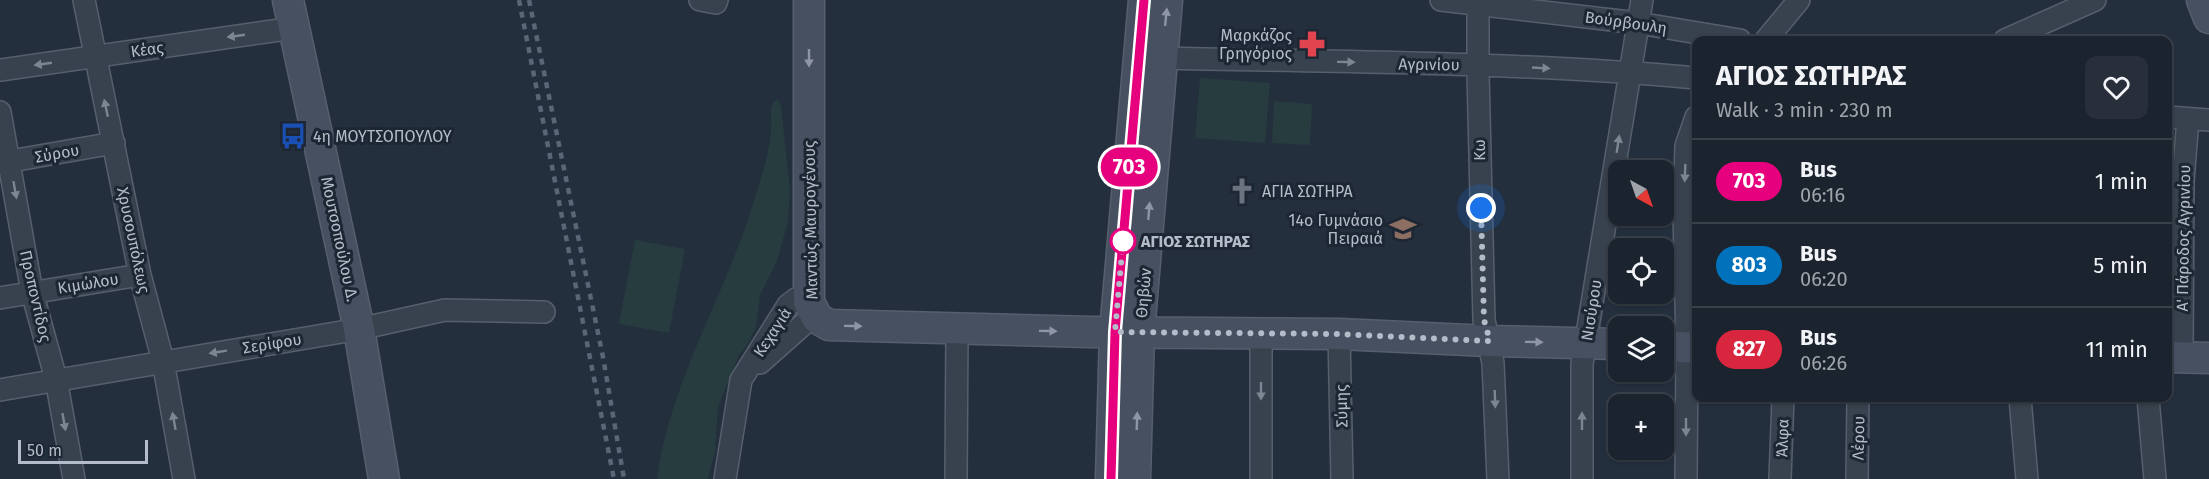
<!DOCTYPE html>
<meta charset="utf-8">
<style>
body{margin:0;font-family:"Fira Sans",sans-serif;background:#282f3a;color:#f1f3f6;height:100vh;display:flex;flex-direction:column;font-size:22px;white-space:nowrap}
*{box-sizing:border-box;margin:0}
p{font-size:20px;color:#a0a4aa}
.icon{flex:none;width:33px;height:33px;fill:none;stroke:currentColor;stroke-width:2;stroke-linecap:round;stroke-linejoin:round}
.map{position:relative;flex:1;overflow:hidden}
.details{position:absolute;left:1692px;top:36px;width:480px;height:366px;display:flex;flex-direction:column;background:#1b232e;border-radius:12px;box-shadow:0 2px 4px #0004,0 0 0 2px #39404a}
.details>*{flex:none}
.badge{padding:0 12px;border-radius:20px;font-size:21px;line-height:39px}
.needle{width:39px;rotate:140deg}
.fabs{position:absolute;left:1608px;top:160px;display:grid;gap:12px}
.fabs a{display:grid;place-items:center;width:66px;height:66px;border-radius:12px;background:#1b232e;box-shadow:0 2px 4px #0004,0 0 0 2px #39404a;font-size:30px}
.scale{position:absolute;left:18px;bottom:15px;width:130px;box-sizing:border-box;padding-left:6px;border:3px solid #b4bcc9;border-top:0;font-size:16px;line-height:21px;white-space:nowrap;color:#b4bcc9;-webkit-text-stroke:4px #1d2633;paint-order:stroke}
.you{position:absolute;width:30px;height:30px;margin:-15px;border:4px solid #fff;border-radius:50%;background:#1a73e8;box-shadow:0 0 0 9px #1a73e833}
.map>.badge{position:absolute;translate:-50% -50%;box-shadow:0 0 0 3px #fff}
.round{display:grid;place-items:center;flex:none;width:63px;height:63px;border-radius:12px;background:#282f3a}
.summary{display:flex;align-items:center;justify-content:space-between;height:102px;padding:0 24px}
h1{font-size:28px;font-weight:700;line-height:45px}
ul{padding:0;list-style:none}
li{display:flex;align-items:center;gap:18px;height:84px;padding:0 24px;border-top:2px solid #39404a}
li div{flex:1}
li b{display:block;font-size:22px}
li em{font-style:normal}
li .badge{min-width:66px;font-weight:700;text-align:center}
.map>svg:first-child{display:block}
</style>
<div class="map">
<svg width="2209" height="479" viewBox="0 0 2209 479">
<rect width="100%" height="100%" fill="#242f3e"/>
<!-- green -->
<path fill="#263c3f" d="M 1200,78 L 1270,83 L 1265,143 L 1195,138 Z
M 778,100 L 781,106 L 790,190 L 788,222 L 777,261 L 760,295 L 756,327 L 749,342 L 739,355 L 718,407 L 715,451 L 708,479 L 657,479 C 670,382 723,300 752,207 C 759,183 769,157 771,132 C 772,122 769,109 774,101 Z
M 1274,101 L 1312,104 L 1310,145 L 1272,143 Z
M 635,240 L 685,249 L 669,333 L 619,324 Z"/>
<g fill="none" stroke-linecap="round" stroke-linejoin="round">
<!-- street casing -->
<g stroke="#565f6c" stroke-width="24">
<path id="street" d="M 84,0 L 140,275 L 163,361 L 184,479
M 700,0 L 716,3 L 717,0
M 1441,0 L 1638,23 L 1740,40
M 1478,0 L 1478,73 L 1484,320 L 1493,363 L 1498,479
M 1766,40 L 1799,0
M 2005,40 L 2095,0
M 1162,58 C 1340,62 1519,62 1696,78
M 0,70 L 294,28
M 0,112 L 32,292 L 56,379 L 74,479
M 2168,117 L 2209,120
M 0,163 L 114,143
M 0,298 L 140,275
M 1261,332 L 1261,479
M 1339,334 L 1342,479
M 2182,358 L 2183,181 L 2188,119
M 760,363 L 814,315
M 0,390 L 359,329 L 445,310 L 544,312
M 2020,398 L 2027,479
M 2148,398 L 2155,479
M 725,479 L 741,380 L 788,305 L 796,299 L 810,293
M 956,479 L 957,329
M 1582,479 L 1582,364 L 1642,0
M 1686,479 L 1687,348 L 1684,212 L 1686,146 L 1696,117
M 1780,479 L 1783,398
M 1857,479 L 1858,398"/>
</g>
<!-- secondary casing -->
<g stroke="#565f6c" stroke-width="33">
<path id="secondary" d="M 288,0 L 359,329 L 384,479
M 809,0 L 809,302 L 817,318 L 829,325 L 1089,332 L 1339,334 L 1489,341 L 1618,344
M 2202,0 L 2209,18
M 1664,346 L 1696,348
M 2168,357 L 2209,358
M 1111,479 L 1115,332 L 1144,0
M 1135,479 L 1139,332 L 1167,0"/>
</g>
<!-- street -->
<use href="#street" stroke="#38414e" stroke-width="21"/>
<!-- secondary -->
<use href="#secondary" stroke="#465061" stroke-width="30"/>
<!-- rail -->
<path stroke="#5a6575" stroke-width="4.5" stroke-dasharray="6 6" stroke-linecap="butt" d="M 519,0 L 614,479
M 529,0 L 603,357 L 624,479"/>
</g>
<!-- one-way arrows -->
<defs><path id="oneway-solid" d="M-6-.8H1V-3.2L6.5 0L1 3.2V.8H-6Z" transform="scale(1.5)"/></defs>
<g fill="#8e96a5">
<use href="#oneway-solid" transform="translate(1166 17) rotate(-84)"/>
<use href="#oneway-solid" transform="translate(809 58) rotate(90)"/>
<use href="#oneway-solid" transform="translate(1149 211) rotate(-85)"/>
<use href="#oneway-solid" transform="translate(853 326) rotate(1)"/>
<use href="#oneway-solid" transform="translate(1048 331) rotate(1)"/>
<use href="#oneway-solid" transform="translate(1534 342) rotate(1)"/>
<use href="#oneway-solid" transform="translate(1137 421) rotate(-88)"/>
</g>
<g fill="#7c8592">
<use href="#oneway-solid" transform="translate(236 36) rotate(172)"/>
<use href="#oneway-solid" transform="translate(1346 62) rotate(1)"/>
<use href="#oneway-solid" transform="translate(43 64) rotate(172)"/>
<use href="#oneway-solid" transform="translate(1541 68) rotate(3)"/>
<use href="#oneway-solid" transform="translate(106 108) rotate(-102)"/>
<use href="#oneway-solid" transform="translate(1618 144) rotate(-81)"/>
<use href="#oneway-solid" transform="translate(1685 173) rotate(92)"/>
<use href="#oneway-solid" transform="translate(15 190) rotate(80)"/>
<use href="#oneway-solid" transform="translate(218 352) rotate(171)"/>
<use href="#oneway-solid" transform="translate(1261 391) rotate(90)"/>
<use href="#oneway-solid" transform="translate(1495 399) rotate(88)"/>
<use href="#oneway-solid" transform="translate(174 421) rotate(-100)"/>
<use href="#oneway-solid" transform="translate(1582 421) rotate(-90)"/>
<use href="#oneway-solid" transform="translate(64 422) rotate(80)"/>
<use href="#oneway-solid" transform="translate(1686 427) rotate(90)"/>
</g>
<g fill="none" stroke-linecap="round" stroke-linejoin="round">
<!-- line casing -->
<g stroke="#fff" stroke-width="14">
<path id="line" d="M 1111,479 L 1115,332 L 1144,0"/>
</g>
<!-- line -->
<use href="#line" stroke="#e6007e" stroke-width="9"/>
<!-- walk -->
<path stroke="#b4bcc9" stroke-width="6" stroke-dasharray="0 10.8" d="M 1123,241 L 1115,332 L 1339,334 L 1490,341 L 1484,320 L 1481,208"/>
</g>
<!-- icons -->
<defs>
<g id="pharmacy-bare" transform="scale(2.07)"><path d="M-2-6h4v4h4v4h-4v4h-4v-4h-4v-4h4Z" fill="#e0444e" stroke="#1d2633" stroke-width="2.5" paint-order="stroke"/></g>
<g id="bus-bare" transform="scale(2.07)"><path d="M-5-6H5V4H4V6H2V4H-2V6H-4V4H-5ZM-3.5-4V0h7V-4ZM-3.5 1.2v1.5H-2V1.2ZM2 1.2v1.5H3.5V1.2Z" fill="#1a4fb4" stroke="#1d2633" stroke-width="2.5" paint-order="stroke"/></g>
<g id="church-bare" transform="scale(2.07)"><path d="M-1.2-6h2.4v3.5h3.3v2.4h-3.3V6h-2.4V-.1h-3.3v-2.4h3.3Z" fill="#6b7280" stroke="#1d2633" stroke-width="2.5" paint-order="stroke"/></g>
<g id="school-bare" transform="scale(2.07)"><path d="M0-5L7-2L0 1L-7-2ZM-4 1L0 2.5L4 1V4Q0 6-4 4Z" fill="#8d6e63" stroke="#1d2633" stroke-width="2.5" paint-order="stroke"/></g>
</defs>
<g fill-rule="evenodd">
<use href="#pharmacy-bare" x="1312" y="44"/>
<use href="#bus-bare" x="293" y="136"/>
<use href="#church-bare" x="1242" y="191"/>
<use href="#school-bare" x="1403" y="229"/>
</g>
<!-- markers -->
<circle fill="#fff" stroke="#e6007e" stroke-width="3" cx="1123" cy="241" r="12"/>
<g text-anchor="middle" stroke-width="6" stroke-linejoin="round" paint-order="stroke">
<!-- street labels -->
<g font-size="16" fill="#b4bcc9" stroke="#1d2633">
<text transform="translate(1626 22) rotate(8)" y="6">Βούρβουλη</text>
<text transform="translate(147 49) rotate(-8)" y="6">Κέας</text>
<text transform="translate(1429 64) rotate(1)" y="6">Αγρινίου</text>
<text transform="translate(1479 150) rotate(-91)" y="6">Κω</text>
<text transform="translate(57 153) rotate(-10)" y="6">Σύρου</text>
<text transform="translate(810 220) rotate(-91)" y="6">Μαντώς Μαυρογένους</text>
<text transform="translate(2183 238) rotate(-89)" y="6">Α' Πάροδος Αγρινίου</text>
<text transform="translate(340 239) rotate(78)" y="6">Μουτσοπούλου Δ.</text>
<text transform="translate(134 240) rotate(78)" y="6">Χρυσουπόλεως</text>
<text transform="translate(88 283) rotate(-9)" y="6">Κιμώλου</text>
<text transform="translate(1143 293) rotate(-85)" y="6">Θηβών</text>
<text transform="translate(36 296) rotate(77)" y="6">Προποντίδος</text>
<text transform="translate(1591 310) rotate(-81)" y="6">Νισύρου</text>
<text transform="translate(772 332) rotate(-57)" y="6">Κεχαγιά</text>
<text transform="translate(272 343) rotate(-9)" y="6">Σερίφου</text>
<text transform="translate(1341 406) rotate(-91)" y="6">Σύμης</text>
<text transform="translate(1782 438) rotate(-88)" y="6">Άλφα</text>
<text transform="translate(1858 438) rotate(-89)" y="6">Λέρου</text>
</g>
<!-- poi labels -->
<g font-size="16" fill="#b4bcc9" stroke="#1d2633" text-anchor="end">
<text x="1292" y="41">Μαρκάζος<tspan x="1292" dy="18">Γρηγόριος</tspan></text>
<text x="313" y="142" text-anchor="start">4η ΜΟΥΤΣΟΠΟΥΛΟΥ</text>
<text x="1262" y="197" text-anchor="start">ΑΓΙΑ ΣΩΤΗΡΑ</text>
<text x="1383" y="226">14ο Γυμνάσιο<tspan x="1383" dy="18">Πειραιά</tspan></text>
</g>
<!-- stop labels -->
<g font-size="16" font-weight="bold" fill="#b4bcc9" stroke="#1d2633" text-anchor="start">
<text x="1141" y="247">ΑΓΙΟΣ ΣΩΤΗΡΑΣ</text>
</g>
</g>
</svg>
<div class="fabs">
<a><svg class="needle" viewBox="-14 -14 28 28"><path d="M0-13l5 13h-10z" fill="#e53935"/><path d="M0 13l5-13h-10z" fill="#a0a4aa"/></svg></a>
<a><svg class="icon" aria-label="locate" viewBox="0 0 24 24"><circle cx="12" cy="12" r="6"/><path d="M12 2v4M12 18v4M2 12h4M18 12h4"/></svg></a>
<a><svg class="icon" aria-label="layers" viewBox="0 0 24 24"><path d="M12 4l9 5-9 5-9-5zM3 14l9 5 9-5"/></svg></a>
<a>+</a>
</div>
<div class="scale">50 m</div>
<div class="you" style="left:1481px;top:208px"></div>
<b class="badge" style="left:1129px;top:167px;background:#e6007e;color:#fff">703</b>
<section class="details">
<div class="summary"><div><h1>ΑΓΙΟΣ ΣΩΤΗΡΑΣ</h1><p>Walk · 3 min · 230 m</p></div><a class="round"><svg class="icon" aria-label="heart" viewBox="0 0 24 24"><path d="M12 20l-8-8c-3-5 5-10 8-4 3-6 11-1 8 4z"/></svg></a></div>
<ul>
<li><span class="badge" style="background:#e6007e;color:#fff">703</span><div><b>Bus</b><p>06:16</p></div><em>1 min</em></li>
<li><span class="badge" style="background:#0072bc;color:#fff">803</span><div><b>Bus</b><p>06:20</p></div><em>5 min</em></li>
<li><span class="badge" style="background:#d7263d;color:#fff">827</span><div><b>Bus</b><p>06:26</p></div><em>11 min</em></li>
</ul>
</section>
</div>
